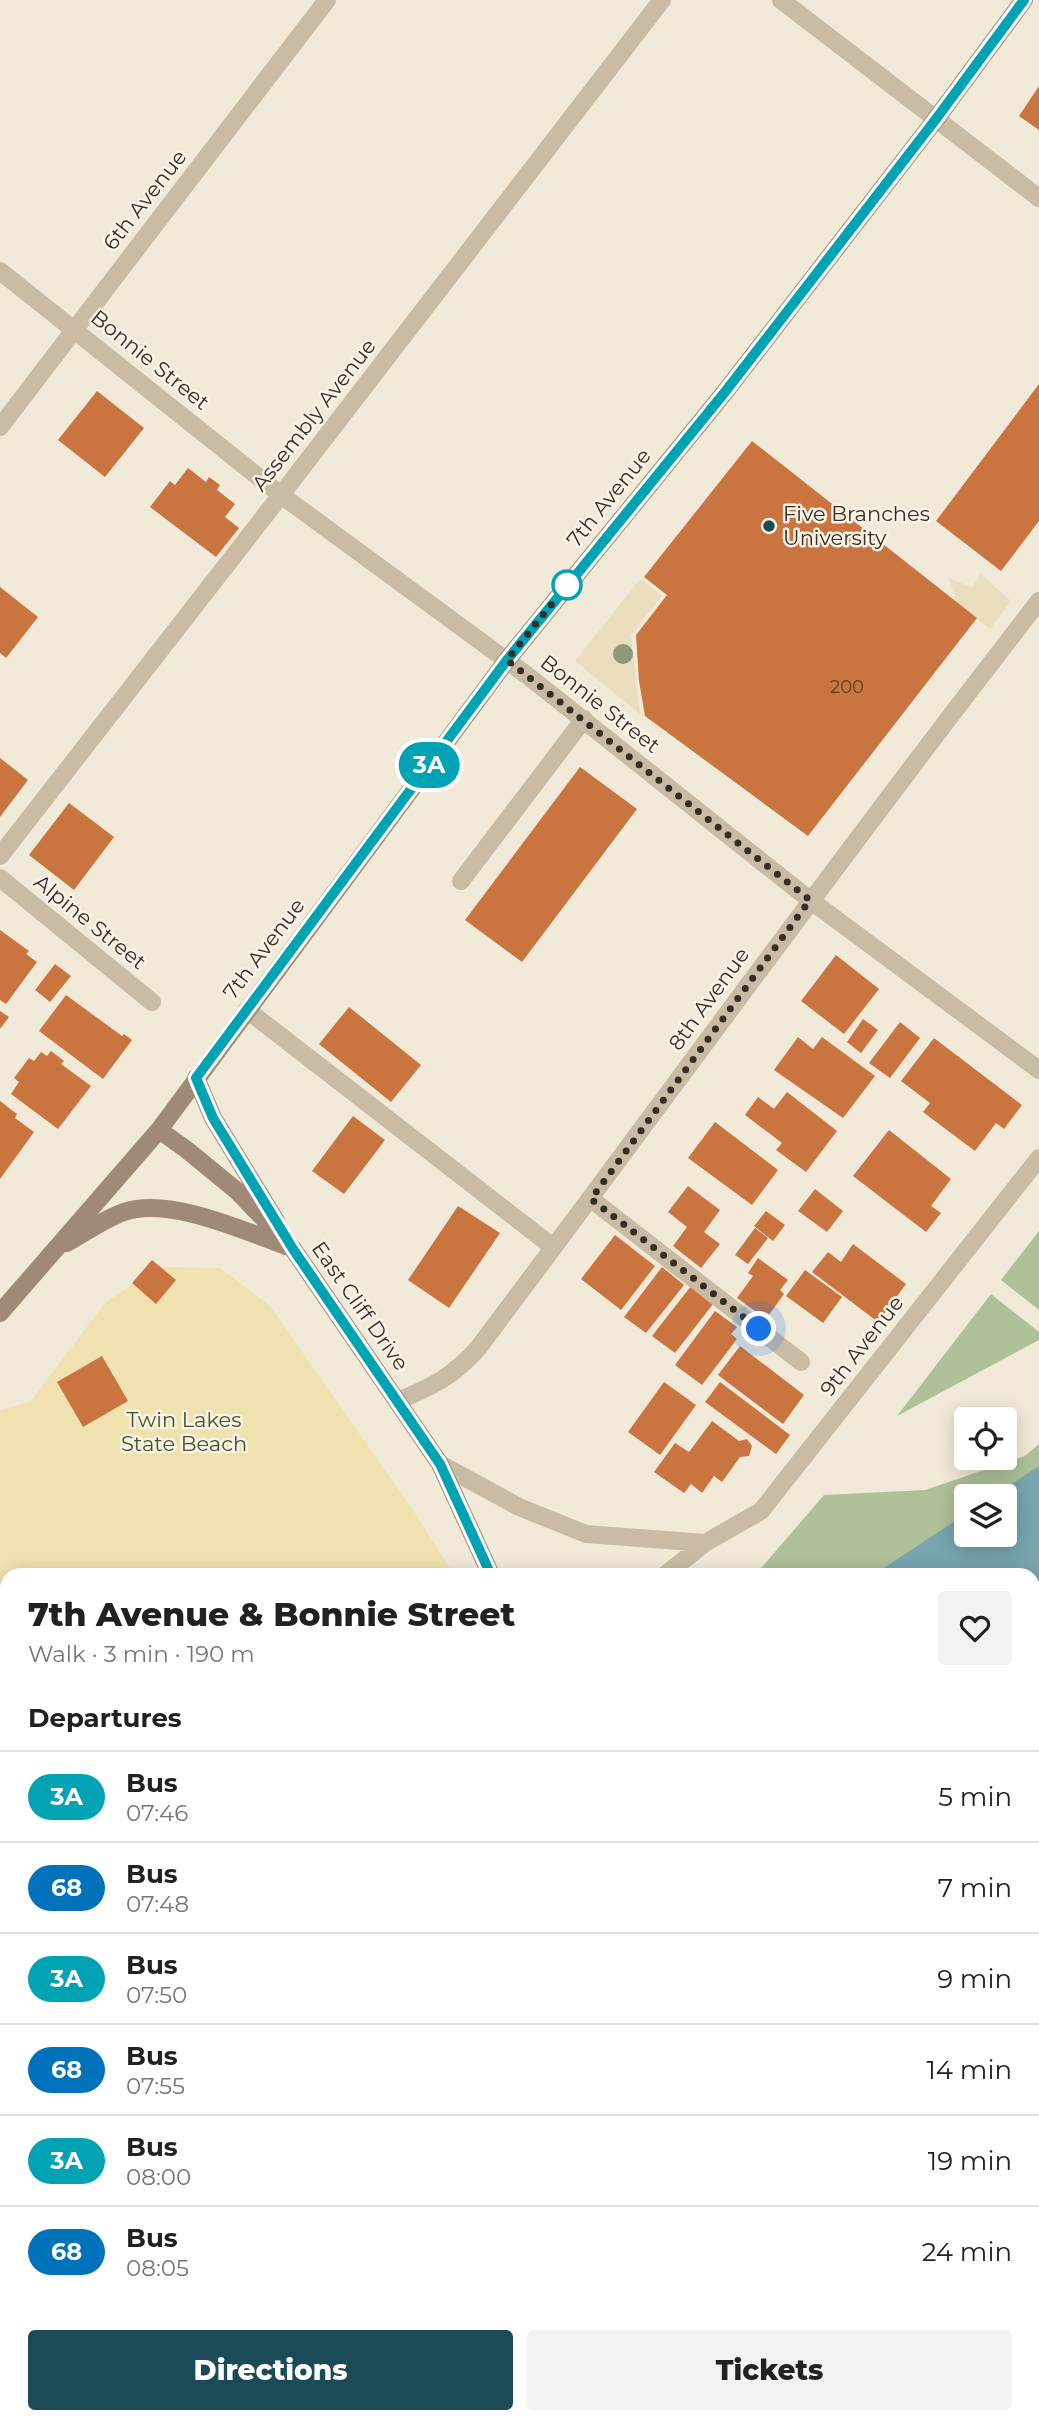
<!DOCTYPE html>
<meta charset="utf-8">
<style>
body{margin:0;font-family:Montserrat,sans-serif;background:#f2f2f2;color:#202124;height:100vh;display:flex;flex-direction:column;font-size:26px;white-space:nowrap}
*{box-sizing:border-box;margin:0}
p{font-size:23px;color:#757577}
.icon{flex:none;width:38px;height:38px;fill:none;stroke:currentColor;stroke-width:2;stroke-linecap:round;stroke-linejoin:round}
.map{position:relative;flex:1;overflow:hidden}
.details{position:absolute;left:0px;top:1568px;width:1040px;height:856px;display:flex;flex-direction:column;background:#fff;border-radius:21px 21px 0 0;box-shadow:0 4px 18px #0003}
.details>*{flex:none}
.badge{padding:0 14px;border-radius:23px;font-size:24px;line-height:46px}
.buttons{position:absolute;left:954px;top:1407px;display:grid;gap:14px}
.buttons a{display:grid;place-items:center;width:63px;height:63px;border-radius:7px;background:#fff;box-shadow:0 4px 18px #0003;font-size:35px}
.you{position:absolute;width:35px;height:35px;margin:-18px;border:5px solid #fff;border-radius:50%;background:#1a73e8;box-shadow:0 0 0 10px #1a73e833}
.map>.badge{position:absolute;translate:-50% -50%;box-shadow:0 0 0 4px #fff}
h2{padding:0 28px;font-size:26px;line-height:63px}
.round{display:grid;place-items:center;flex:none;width:74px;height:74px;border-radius:7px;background:#f2f2f2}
.head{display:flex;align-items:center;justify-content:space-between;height:119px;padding:0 28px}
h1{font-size:33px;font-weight:800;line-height:52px}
.cta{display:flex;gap:14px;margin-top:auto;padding:14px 28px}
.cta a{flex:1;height:80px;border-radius:7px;background:#1b4b58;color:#fff;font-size:28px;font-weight:800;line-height:80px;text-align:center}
.cta a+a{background:#f2f2f2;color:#202124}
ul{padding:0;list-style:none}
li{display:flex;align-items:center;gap:21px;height:91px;padding:0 28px;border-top:2px solid #e0e0e0}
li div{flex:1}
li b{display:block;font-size:26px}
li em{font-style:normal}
li .badge{min-width:77px;font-weight:700;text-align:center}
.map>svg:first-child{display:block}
</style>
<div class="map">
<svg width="1039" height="2423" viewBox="0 0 1039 2423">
<rect width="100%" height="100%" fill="#f2ead9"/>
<!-- green -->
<path fill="#aec198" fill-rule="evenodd" d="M 1039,1231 L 1039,1310 L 1001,1280 Z
M 991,1294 L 1039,1332 L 1039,1340 L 897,1416 Z
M 1039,1444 L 1039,2326 L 1033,2330 L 1032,1575 L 755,1575 L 824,1495 L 925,1490 L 1025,1456 ZM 966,1496 L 1004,1496 L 1004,1535 L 966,1535 Z
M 787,2417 L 847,2417 C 833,2421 828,2417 817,2419 C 809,2420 802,2423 794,2423 Z"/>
<!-- sand -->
<path fill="#efe2ae" d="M 157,1267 L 220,1268 L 270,1306 L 415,1513 L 454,1575 L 7,1575 L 7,2389 L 0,2379 L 0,1410 L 30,1402 L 105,1303 Z
M 26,2417 L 591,2417 L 595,2423 L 31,2423 Z"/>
<!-- plaza -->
<path fill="#ebdebf" d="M 981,574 L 1011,601 L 990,629 L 956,603 L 949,577 L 971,588 Z
M 640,579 L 662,596 L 631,635 L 640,714 L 575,661 Z"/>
<!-- water -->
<path fill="#77a5b0" d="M 1039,1466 L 1039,2162 L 1033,2166 L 1032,1575 L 873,1575 L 966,1514 L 966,1535 L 1004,1535 L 1004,1496 L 993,1496 Z
M 0,2379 L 7,2389 L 7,2417 L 26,2417 L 31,2423 L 0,2423 Z"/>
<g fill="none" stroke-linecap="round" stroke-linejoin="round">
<!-- stream -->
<path stroke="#77a5b0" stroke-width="10" d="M 0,2056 L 7,2052"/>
</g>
<!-- building -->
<path fill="#ca743f" d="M 1039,86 L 1039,130 L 1019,116 Z
M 1039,384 L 1039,521 L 1001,571 L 936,521 Z
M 97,391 L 144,428 L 105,477 L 58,440 Z
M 752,441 L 977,618 L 808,836 L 645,716 L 639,681 L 636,635 L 667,595 L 644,577 Z
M 188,468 L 206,482 L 209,477 L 220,485 L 217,490 L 235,504 L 225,517 L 239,528 L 216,557 L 150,507 L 170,481 L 175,485 Z
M 0,587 L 38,617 L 6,658 L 0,653 Z
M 0,758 L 28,780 L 0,817 Z
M 580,767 L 637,809 L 522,962 L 465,920 Z
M 69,803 L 114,837 L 74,890 L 29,855 Z
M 0,930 L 29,951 L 26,954 L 37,962 L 6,1004 L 0,1000 Z
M 836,955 L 879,989 L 844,1034 L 801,1001 Z
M 55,964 L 71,976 L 50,1002 L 35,990 Z
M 66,995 L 122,1036 L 124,1034 L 132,1040 L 103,1079 L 39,1031 Z
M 349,1007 L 421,1065 L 391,1102 L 319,1044 Z
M 0,1011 L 9,1017 L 0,1029 Z
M 863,1019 L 878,1030 L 861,1053 L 847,1042 Z
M 900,1022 L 920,1038 L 890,1078 L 869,1063 Z
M 798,1037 L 813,1049 L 822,1037 L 875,1076 L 843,1118 L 774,1070 Z
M 934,1038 L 1022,1105 L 1004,1129 L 996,1123 L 975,1151 L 923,1112 L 930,1103 L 901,1081 Z
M 51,1051 L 64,1061 L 61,1064 L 91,1086 L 58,1129 L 11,1094 L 19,1082 L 14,1078 L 29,1058 L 34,1061 L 41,1052 L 47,1056 Z
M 787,1092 L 837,1131 L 806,1172 L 776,1150 L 782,1143 L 745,1115 L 758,1097 L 774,1109 Z
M 0,1101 L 17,1114 L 15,1118 L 34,1132 L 0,1179 Z
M 353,1116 L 385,1140 L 344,1194 L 312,1171 Z
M 715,1122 L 778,1170 L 752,1205 L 688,1158 Z
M 889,1130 L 951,1179 L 931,1206 L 941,1213 L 926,1232 L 853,1176 Z
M 688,1186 L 720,1210 L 704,1232 L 720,1244 L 701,1268 L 673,1246 L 687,1227 L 668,1212 Z
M 815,1189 L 843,1211 L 827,1232 L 798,1211 Z
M 458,1206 L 500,1233 L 449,1308 L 408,1280 Z
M 766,1211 L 785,1225 L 773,1241 L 754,1226 Z
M 755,1228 L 768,1238 L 748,1264 L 735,1255 Z
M 615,1235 L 655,1266 L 621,1310 L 581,1279 Z
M 853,1244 L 906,1284 L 878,1322 L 812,1272 L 828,1252 L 841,1262 Z
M 758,1258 L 788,1280 L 780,1290 L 784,1294 L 766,1319 L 737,1298 L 753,1276 L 748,1273 Z
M 152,1260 L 176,1280 L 156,1304 L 132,1283 Z
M 662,1267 L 684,1285 L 646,1333 L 624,1317 Z
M 805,1270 L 842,1297 L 823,1323 L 786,1296 Z
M 691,1286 L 713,1304 L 675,1353 L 652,1336 Z
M 715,1311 L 737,1327 L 731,1334 L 737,1339 L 702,1385 L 675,1365 Z
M 740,1346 L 804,1395 L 783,1424 L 718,1375 Z
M 102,1356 L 128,1401 L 83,1427 L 57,1382 Z
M 664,1382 L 696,1405 L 660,1455 L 628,1432 Z
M 720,1382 L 790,1435 L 776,1454 L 705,1402 Z
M 712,1421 L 739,1441 L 747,1439 L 752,1446 L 749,1456 L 740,1457 L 722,1482 L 714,1476 L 702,1493 L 691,1484 L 684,1493 L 654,1472 L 675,1443 L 689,1452 Z"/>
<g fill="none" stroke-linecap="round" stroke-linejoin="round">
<!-- lane -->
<path stroke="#cabba4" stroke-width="18" d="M 461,881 L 584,719
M 247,1010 L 553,1247
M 591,1199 L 801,1362"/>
<!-- street -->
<path stroke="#cabba4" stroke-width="18" d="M 781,0 L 1039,198
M 0,271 L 281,495 L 528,676 L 810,900 L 1039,1070
M 0,427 L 327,0
M 0,856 L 281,495 L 662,0
M 0,878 L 152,1002
M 398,1401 C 433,1386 454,1376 479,1347 C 666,1098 848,847 1039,601
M 440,1464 L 519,1507 L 586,1534 L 705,1543
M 665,1575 L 705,1543 L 761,1511 L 1039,1158"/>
<!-- secondary -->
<path stroke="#9e8a76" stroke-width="18" d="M 196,1078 L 213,1118 L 276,1221
M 159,1130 L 187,1150 L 237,1191 L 293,1249 L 440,1464 L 491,1575
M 67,1243 C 85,1233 104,1219 124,1212 C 167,1196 245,1231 286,1246
M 0,1313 L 159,1130 L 507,660 L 725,392 L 936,119 L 1024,0
M 1032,2367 L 1039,2363
M 649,2417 L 657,2423
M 950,2423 L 959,2417"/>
</g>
<!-- trees -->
<circle fill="#8f9878" cx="623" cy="654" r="10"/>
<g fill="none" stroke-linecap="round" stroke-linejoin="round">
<!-- line casing -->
<g stroke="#fff" stroke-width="16">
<path id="line" d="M 491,1575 L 440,1464 L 293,1249 L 213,1118 L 196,1078 L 507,660 L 725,392 L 936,119 L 1024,0"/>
</g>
<!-- line -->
<use href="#line" stroke="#00a3b4" stroke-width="10"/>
<!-- walk -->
<path stroke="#352d26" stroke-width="7" stroke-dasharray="0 12.6" d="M 567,585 L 507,660 L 810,900 L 591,1199 L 759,1329"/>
</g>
<!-- markers -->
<circle fill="#1b4b58" stroke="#faf3e5" stroke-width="2.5" cx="769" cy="526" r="7"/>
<circle fill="#fff" stroke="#00a3b4" stroke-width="3.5" cx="567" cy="585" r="14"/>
<g text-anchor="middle" stroke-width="5" stroke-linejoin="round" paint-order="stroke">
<!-- number labels -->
<g font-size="18" fill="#5a3f2c">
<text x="847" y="693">200</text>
</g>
<!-- street labels -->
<g font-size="21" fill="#352d26" stroke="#faf3e5">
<text transform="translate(145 200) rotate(-52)" y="7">6th Avenue</text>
<text transform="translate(150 360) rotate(39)" y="7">Bonnie Street</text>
<text transform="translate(314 415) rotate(-52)" y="7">Assembly Avenue</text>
<text transform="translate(609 498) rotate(-51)" y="7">7th Avenue</text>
<text transform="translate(600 704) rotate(38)" y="7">Bonnie Street</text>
<text transform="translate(90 922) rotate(39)" y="7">Alpine Street</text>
<text transform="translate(264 949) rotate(-53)" y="7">7th Avenue</text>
<text transform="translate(709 999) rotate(-54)" y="7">8th Avenue</text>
<text transform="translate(360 1306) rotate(55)" y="7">East Cliff Drive</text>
<text transform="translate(862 1346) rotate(-52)" y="7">9th Avenue</text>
</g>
<!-- poi labels -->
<g font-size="21" fill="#352d26" stroke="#faf3e5" text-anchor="start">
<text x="783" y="521">Five Branches<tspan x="783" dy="24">University</tspan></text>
</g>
<!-- park labels -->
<g font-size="21" fill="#3e5429" stroke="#faf3e5">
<text x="184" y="1427">Twin Lakes<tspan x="184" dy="24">State Beach</tspan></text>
</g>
</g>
</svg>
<div class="buttons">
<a><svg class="icon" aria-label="locate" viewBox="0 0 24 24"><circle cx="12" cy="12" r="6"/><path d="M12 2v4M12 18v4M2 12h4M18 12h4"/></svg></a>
<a><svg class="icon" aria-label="layers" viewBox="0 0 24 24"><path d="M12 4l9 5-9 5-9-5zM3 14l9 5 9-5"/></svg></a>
</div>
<div class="you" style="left:759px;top:1329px"></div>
<b class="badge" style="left:429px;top:765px;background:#00a3b4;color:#fff">3A</b>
<section class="details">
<div class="head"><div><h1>7th Avenue &amp; Bonnie Street</h1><p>Walk · 3 min · 190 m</p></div><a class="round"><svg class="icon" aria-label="heart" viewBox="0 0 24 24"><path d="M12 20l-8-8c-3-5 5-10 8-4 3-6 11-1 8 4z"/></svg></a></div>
<h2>Departures</h2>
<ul>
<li><span class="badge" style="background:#00a3b4;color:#fff">3A</span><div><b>Bus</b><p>07:46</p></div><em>5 min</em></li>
<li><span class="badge" style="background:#0072bc;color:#fff">68</span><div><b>Bus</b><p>07:48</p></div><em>7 min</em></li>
<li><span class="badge" style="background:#00a3b4;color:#fff">3A</span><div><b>Bus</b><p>07:50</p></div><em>9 min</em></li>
<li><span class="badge" style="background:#0072bc;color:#fff">68</span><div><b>Bus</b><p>07:55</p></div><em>14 min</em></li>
<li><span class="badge" style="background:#00a3b4;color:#fff">3A</span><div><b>Bus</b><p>08:00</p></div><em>19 min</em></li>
<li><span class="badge" style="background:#0072bc;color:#fff">68</span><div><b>Bus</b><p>08:05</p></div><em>24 min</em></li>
</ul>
<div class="cta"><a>Directions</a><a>Tickets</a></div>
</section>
</div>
